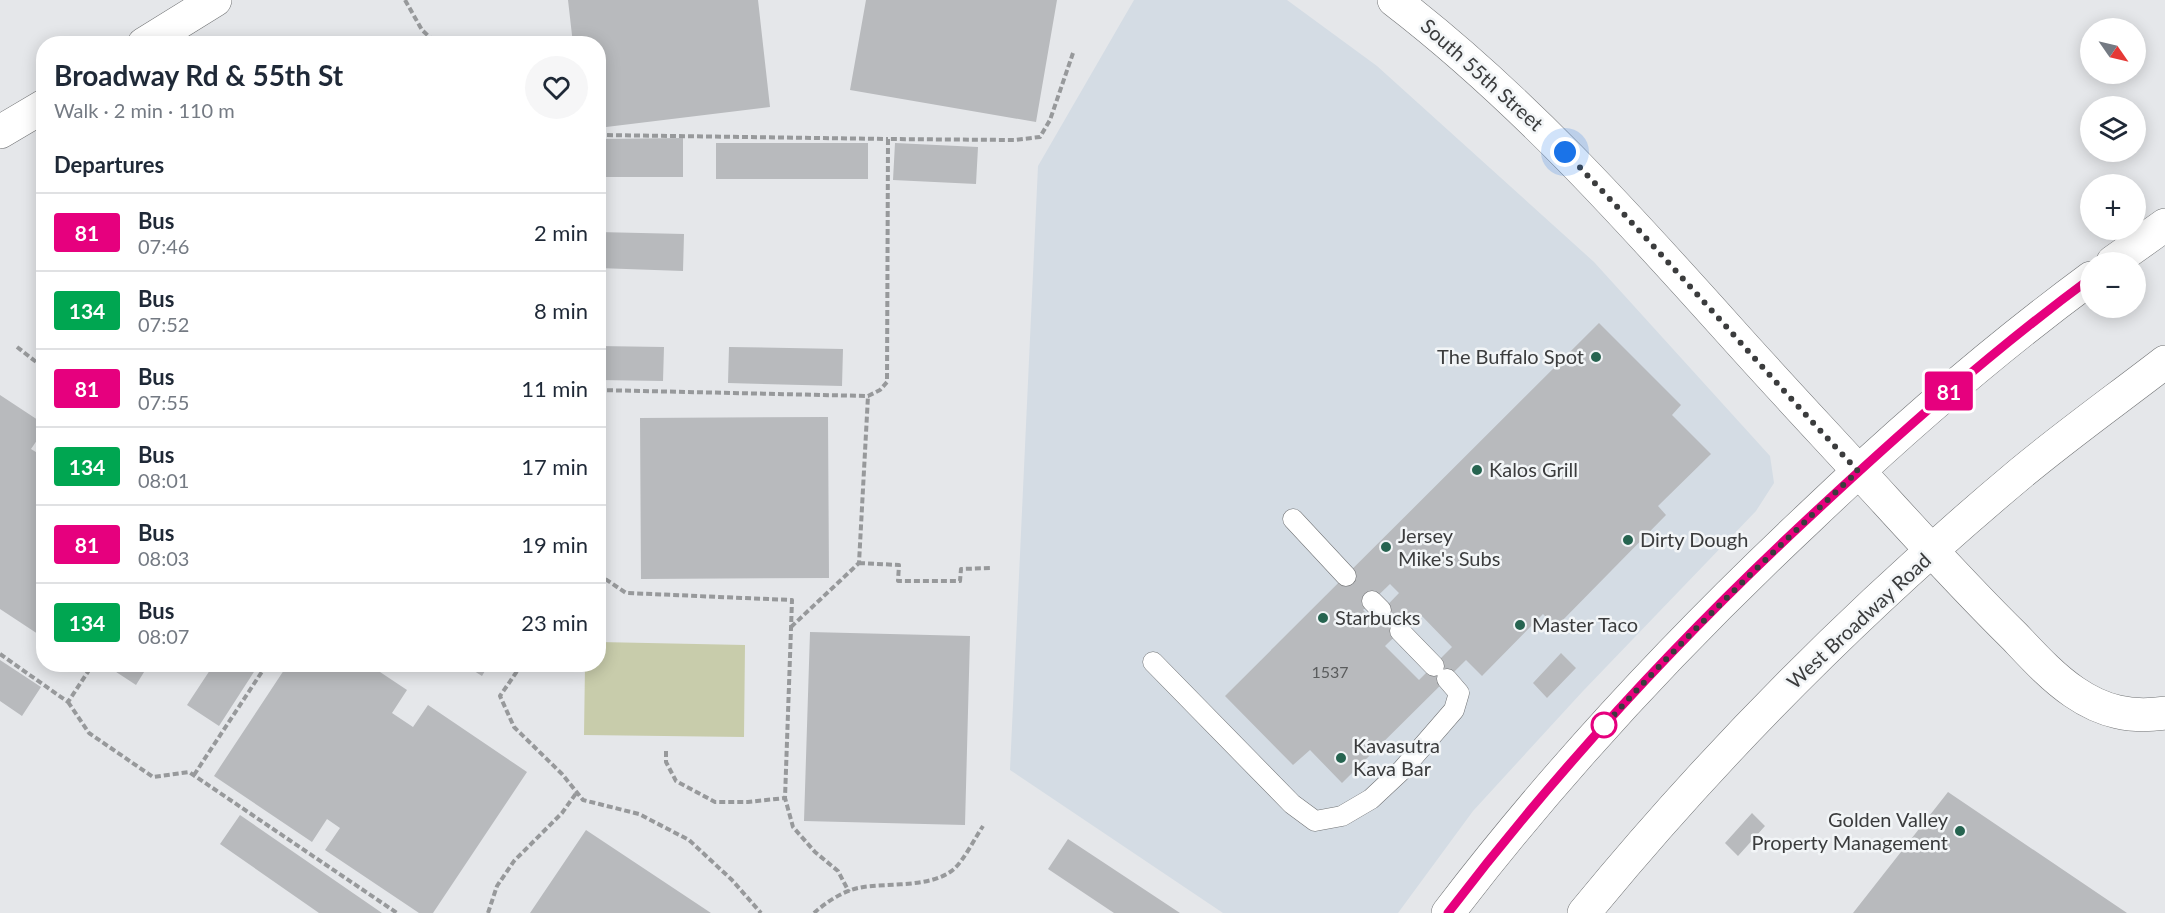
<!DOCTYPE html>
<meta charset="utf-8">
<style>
body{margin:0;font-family:Lato,sans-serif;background:#f6f6f7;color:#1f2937;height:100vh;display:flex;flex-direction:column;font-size:22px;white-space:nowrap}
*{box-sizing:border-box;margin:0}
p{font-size:20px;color:#747a83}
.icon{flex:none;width:33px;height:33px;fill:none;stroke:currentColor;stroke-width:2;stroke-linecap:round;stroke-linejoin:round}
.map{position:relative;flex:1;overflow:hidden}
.sheet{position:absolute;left:36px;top:36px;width:570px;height:636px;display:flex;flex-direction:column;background:#fff;border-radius:24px;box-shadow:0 3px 15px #0003}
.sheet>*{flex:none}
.badge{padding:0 12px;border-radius:4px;font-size:21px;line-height:39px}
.needle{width:39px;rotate:124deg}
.buttons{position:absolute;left:2080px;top:18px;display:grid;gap:12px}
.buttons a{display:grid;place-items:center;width:66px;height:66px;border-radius:50%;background:#fff;box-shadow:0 3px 15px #0003;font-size:30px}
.you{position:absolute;width:30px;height:30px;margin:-15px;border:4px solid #fff;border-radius:50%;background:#1a73e8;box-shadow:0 0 0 9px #1a73e833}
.map>.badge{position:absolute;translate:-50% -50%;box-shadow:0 0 0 3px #fff}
h2{padding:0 18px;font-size:22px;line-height:54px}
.round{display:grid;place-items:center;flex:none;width:63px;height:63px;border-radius:32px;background:#f6f6f7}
.headline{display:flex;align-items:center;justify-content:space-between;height:102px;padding:0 18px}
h1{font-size:28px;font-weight:700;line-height:45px}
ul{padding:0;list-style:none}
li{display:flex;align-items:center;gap:18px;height:78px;padding:0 18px;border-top:2px solid #e0e1e3}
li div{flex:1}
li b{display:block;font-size:22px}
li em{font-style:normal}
li .badge{min-width:66px;font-weight:700;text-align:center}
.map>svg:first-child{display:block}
</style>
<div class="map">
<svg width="2165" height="913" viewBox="0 0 2165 913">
<rect width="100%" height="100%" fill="#e5e7ea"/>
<!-- built -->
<path fill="#d4dce4" d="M 1134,0 L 1287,0 L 1377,66 L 1594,262 L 1770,456 L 1774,483 L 1756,511 L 1583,691 L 1473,811 L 1398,913 L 1223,913 L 1010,770 L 1038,166 Z"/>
<!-- green -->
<path fill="#c8ccab" d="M 599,642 L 745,645 L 744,737 L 584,735 L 585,665 L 598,664 Z"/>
<!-- building -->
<path fill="#b8babd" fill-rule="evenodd" d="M 568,0 L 758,0 L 770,107 L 598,128 L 598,44 L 573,44 Z
M 866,0 L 1057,0 L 1036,122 L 850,90 Z
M 683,138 L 683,177 L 598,177 L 598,139 Z
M 716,143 L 868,143 L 868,179 L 716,179 Z
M 895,143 L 978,147 L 976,184 L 893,180 Z
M 598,232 L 684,234 L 683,271 L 598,268 Z
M 1599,323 L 1681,405 L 1672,415 L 1711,454 L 1658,506 L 1666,515 L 1556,627 L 1543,614 L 1482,676 L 1466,660 L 1342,783 L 1310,750 L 1293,765 L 1225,696 ZM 1390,584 L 1399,593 L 1373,620 L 1363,610 ZM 1419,613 L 1452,647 L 1419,680 L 1385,646 Z
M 598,346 L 664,347 L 663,381 L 598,380 Z
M 729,347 L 843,349 L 842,386 L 728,383 Z
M 0,395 L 44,424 L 44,430 L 31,449 L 44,457 L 44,638 L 0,609 Z
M 828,417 L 829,578 L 641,579 L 640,418 Z
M 810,632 L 970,636 L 965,825 L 804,821 Z
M 1561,653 L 1576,668 L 1547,698 L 1533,683 Z
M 0,660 L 41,687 L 22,716 L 0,701 Z
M 104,664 L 149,664 L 136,685 Z
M 214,664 L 259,664 L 219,726 L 187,705 Z
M 288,664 L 368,664 L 407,690 L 392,713 L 413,727 L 428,705 L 527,772 L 433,913 L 419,913 L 325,850 L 340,828 L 327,819 L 312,842 L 214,776 Z
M 463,664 L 489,664 L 482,676 Z
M 1948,792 L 2127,913 L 1853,913 Z
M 1752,813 L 1765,826 L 1738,856 L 1725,843 Z
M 240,815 L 382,913 L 319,913 L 220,844 Z
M 586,830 L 711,913 L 530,913 Z
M 1068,839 L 1180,913 L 1114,913 L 1048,869 Z"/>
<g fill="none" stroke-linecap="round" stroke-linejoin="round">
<!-- service casing -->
<g stroke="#717375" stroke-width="21">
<path id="service" d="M 1293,519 L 1346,576
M 1372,601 L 1381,610
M 1400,631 L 1434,666
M 1153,662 L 1292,804 L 1315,821 L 1342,816 L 1371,799 L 1402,770 L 1454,710 L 1459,693 L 1447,679"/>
</g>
<!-- minor casing -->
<g stroke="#717375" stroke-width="34">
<path id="minor" d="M 1394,0 C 1519,96 1625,214 1730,331 C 1781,388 1834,444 1886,501 C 1928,547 1970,593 2015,637 C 2033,656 2052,677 2074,692 C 2103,712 2131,718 2165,713
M 144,44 L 215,0
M 0,132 L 44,106"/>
</g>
<!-- secondary casing -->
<g stroke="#717375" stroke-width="34">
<path id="secondary" d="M 2113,262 L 2165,225
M 1448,913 C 1557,770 1679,640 1810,517 C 1899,432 1992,351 2091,278
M 1584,913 C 1715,753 1862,606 2021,473 C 2068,434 2117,399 2165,362"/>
</g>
<!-- path -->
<path stroke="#97999b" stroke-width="4" stroke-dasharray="6 3" stroke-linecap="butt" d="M 405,0 L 422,30 L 437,44
M 598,135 L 888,139
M 17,347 L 44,368
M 598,390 L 868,396 L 880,390 L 887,382 L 888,139 L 1014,140 L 1040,137 L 1050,120 L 1073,53
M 859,563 L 899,565 L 898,581 L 960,581 L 961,569 L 992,568
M 598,574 L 626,593 L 792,600 L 785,798 L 793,827 L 815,852 L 838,871 L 849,892
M 791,627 L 859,563 L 868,396
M 0,654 L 68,702 L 93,664
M 522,664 L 500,696 L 514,727 L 562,774 L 583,800 L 639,814 L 689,840 L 732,880 L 761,913
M 68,702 L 89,733 L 153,777 L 189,772 L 397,913
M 666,751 L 666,762 L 676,781 L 715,802 L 748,802 L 785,798
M 194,775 L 267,664
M 488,913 L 497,886 L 514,861 L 562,813 L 577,792
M 814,913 C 825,903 843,891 858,888 C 887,882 930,889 954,869 C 964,860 975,838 983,826"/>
<!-- service -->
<use href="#service" stroke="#fff" stroke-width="20"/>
<!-- minor -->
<use href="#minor" stroke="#fff" stroke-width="33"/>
<!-- secondary -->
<use href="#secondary" stroke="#fff" stroke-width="33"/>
</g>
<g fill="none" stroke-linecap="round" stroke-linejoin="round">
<!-- line casing -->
<g stroke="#fff" stroke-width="14">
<path id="line" d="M 1448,913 C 1554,774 1672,646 1800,526 C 1893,439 1988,354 2091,278"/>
</g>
<!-- line -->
<use href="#line" stroke="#e6007e" stroke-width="9"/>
<!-- walk -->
<path stroke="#3b3c3d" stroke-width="6" stroke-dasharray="0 10.8" d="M 1565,152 C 1666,256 1759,366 1858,471 C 1771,554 1684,637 1603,727 L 1604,725"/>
</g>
<!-- markers -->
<g fill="#266450" stroke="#f2f5f7" stroke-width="2">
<circle cx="1596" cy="357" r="6"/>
<circle cx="1477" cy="470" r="6"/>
<circle cx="1628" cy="540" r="6"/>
<circle cx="1386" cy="547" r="6"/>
<circle cx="1323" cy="618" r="6"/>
<circle cx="1520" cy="625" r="6"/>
<circle cx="1341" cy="758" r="6"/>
<circle cx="1960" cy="831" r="6"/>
</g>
<circle fill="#fff" stroke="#e6007e" stroke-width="3" cx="1604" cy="725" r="12"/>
<g text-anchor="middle" stroke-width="5" stroke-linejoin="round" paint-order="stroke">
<!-- number labels -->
<g font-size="16" fill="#5a5c5d">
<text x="1330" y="678">1537</text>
</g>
<!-- street labels -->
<g font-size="20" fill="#3b3c3d" stroke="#f2f5f7">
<text transform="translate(1482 75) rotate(42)" y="7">South 55th Street</text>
<text transform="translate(1859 621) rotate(-43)" y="7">West Broadway Road</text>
</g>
<!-- poi labels -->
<g font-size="20" fill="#3b3c3d" stroke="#f2f5f7" text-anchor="start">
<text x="1584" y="364" text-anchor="end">The Buffalo Spot</text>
<text x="1489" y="477">Kalos Grill</text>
<text x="1398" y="543">Jersey<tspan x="1398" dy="23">Mike's Subs</tspan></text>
<text x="1640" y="547">Dirty Dough</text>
<text x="1335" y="625">Starbucks</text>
<text x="1532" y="632">Master Taco</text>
<text x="1353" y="753">Kavasutra<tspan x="1353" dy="23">Kava Bar</tspan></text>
<text x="1948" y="827" text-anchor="end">Golden Valley<tspan x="1948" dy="23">Property Management</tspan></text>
</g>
</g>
</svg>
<div class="buttons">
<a><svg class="needle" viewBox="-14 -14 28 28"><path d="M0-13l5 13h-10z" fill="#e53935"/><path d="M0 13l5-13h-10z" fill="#747a83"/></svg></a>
<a><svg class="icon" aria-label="layers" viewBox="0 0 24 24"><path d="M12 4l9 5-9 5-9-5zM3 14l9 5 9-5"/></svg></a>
<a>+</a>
<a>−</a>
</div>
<div class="you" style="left:1565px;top:152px"></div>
<b class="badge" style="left:1949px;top:391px;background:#e6007e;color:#fff">81</b>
<section class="sheet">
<div class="headline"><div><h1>Broadway Rd &amp; 55th St</h1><p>Walk · 2 min · 110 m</p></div><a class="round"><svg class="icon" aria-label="heart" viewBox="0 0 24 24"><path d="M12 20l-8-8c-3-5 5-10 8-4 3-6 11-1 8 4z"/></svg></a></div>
<h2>Departures</h2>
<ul>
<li><span class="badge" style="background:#e6007e;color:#fff">81</span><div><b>Bus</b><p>07:46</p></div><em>2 min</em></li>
<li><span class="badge" style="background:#00a651;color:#fff">134</span><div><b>Bus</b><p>07:52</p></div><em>8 min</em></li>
<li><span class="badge" style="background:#e6007e;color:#fff">81</span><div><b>Bus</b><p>07:55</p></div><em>11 min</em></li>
<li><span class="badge" style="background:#00a651;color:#fff">134</span><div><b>Bus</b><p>08:01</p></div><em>17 min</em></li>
<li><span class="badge" style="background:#e6007e;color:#fff">81</span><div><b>Bus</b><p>08:03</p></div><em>19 min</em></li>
<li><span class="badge" style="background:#00a651;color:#fff">134</span><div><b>Bus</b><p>08:07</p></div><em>23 min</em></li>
</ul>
</section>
</div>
